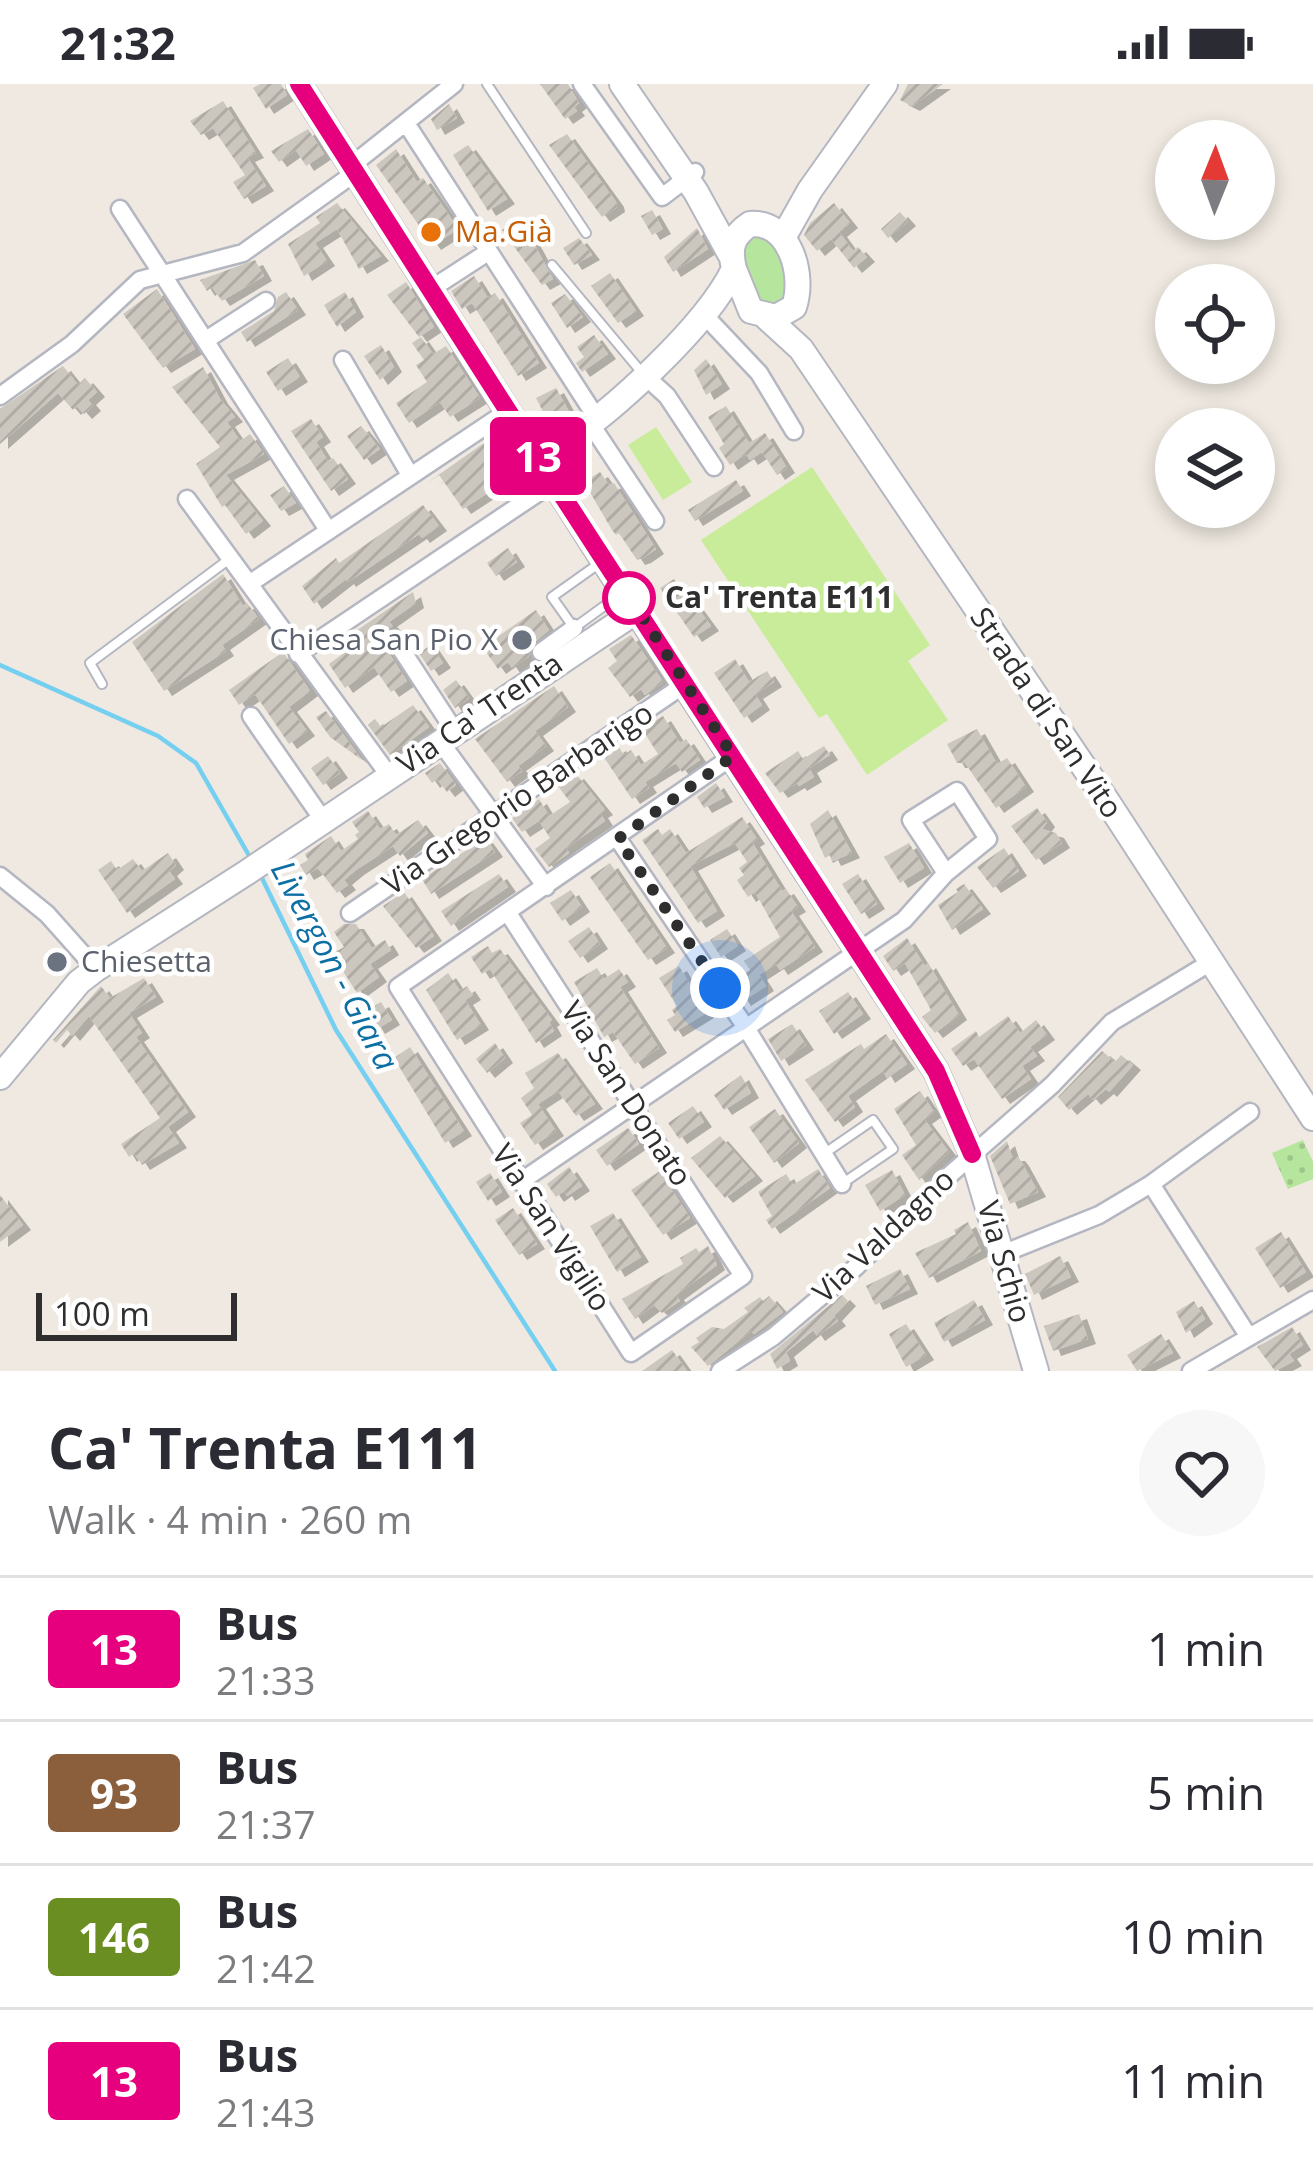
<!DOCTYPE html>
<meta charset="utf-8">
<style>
body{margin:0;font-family:"Open Sans",sans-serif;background:#f7f7f7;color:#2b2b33;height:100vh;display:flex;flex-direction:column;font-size:45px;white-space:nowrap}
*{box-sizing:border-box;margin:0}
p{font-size:39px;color:#7c7c81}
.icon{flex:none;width:66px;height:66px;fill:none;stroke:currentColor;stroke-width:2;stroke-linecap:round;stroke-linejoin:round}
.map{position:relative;height:1287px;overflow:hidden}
.panel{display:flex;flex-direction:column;background:#fff;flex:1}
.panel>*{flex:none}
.badge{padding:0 24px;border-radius:9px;font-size:42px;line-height:78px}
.needle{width:78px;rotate:1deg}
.buttons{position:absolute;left:1155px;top:36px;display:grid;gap:24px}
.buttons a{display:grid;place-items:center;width:120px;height:120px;border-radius:50%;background:#fff;box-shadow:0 6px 18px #0003;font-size:60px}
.scale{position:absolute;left:36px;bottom:30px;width:201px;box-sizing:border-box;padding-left:12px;border:6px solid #2e2e2e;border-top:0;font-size:33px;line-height:42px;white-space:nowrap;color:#2e2e2e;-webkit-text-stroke:9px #fff;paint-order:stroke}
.you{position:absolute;width:60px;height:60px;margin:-30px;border:9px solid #fff;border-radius:50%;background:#1a73e8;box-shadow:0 0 0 18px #1a73e833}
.map>.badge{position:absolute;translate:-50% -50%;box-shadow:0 0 0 6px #fff}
.round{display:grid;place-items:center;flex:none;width:126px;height:126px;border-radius:63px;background:#f7f7f7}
.head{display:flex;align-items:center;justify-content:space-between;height:204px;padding:0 48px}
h1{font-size:57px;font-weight:700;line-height:90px}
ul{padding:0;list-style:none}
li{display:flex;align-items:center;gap:36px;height:144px;padding:0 48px;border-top:3px solid #e1e1e2}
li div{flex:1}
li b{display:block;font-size:45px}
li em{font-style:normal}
li .badge{min-width:132px;font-weight:700;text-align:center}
.status{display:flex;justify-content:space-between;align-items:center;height:84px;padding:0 60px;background:#fff;direction:ltr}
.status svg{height:33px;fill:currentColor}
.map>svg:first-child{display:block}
</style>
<div class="status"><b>21:32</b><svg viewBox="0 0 49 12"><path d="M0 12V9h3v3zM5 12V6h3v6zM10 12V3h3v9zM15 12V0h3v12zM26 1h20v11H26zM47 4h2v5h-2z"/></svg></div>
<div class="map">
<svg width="1313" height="1287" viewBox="0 0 1313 1287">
<defs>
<pattern id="park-dots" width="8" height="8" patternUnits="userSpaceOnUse" patternTransform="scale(3)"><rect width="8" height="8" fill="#b6e59e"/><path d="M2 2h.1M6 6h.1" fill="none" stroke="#9dc588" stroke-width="1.8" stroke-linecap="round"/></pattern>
<pattern id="building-hatch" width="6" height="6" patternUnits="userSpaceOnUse" patternTransform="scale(3)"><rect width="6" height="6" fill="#cbc7bf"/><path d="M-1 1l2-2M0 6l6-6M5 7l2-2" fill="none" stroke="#afaba4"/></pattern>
<filter id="shadow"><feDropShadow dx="8" dy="5" stdDeviation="0" flood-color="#0004"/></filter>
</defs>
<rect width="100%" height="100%" fill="#efe9e1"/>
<!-- grass -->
<path fill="#b6e59e" d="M 755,148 L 777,161 L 787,200 L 785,214 L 774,222 L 755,215 L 741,170 L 743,156 Z"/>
<!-- park -->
<path fill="url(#park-dots)" d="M 1303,1056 L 1313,1078 L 1313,1095 L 1288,1105 L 1272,1069 Z"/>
<!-- pitch -->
<path fill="#c9ec9a" d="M 656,343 L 692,398 L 663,416 L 628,361 Z
M 812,383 L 930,561 L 908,577 L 948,636 L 867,691 L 827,630 L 819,634 L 701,456 Z"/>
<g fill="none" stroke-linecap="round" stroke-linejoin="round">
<!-- stream -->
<path stroke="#75cff0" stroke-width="4.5" d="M 0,581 L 158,652 L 196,679 L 251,775
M 260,790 L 336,946 L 555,1287"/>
</g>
<!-- building -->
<path fill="url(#building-hatch)" filter="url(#shadow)" d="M 260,0 L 281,0 L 287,11 L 266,25 L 253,4 Z
M 540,0 L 568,0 L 579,19 L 574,23 L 577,27 L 565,35 Z
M 908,0 L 943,0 L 912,22 L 900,16 Z
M 223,17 L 256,69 L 247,73 L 266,102 L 244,115 L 233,98 L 245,91 L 213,44 L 201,51 L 190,37 Z
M 449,20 L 457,34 L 437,46 L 431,35 Z
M 308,45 L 324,70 L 306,82 L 296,66 L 279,78 L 271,67 Z
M 567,50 L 616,118 L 617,123 L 602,133 L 549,61 Z
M 468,61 L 507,115 L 488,127 L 453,71 Z
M 396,65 L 417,98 L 423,94 L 465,154 L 461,157 L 455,147 L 433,161 L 376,81 Z
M 337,119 L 381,172 L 359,185 L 337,145 L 315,159 L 327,177 L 304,192 L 288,160 L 320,139 L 316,133 Z
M 834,119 L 850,139 L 839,148 L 853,167 L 858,163 L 867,173 L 854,184 L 831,155 L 817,167 L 804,151 L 810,139 Z
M 652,126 L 663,145 L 652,151 L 641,132 Z
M 900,128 L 908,137 L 888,154 L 881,145 Z
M 520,134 L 553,195 L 542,201 L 502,146 Z
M 697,144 L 708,165 L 673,188 L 664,173 Z
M 579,154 L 592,171 L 574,181 L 563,164 Z
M 255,176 L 264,192 L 222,217 L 212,203 L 207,207 L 200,196 Z
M 610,189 L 636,227 L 618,239 L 591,202 Z
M 474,192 L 488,214 L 495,209 L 539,279 L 518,292 L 472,219 L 462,225 L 451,207 Z
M 406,198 L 434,243 L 419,253 L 387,211 Z
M 157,205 L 195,265 L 163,284 L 123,230 Z
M 286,208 L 298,226 L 247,258 L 241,248 L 274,227 L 278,213 Z
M 345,208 L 356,228 L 337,243 L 324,221 Z
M 565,210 L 583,233 L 567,244 L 551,219 Z
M 594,251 L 608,270 L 582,288 L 576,279 L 584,273 L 577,263 Z
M 421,253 L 433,270 L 446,262 L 480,314 L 450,333 L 440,318 L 409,339 L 396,319 L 427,298 L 416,281 L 424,276 L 412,259 Z
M 381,261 L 394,283 L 380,296 L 364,272 Z
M 288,274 L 300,293 L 278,307 L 266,288 Z
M 706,275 L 722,300 L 706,311 L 694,286 Z
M 63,282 L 78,301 L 85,294 L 97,308 L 88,316 L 93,322 L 84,330 L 77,322 L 73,326 L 58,309 L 0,360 L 0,325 Z
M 203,283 L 220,315 L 235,333 L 227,338 L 240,357 L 250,350 L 264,370 L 226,391 L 263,437 L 246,450 L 225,421 L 222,423 L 196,380 L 220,363 L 172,303 Z
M 556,304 L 572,333 L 553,347 L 536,314 Z
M 726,322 L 749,359 L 765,349 L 787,384 L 777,391 L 762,368 L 750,376 L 746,370 L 730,381 L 719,364 L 724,360 L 708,333 Z
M 311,335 L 323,353 L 316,358 L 328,377 L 333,374 L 348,395 L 331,407 L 291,347 Z
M 361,342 L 380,365 L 364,376 L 347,352 Z
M 501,347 L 529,382 L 463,425 L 439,391 L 427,399 Z
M 600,388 L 609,401 L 614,399 L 656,465 L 643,474 L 637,476 L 619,449 L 616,451 L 612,446 L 584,398 Z
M 736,396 L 743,407 L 695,437 L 688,426 Z
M 284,402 L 296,419 L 281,427 L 270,411 Z
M 423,421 L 439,442 L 422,454 L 419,450 L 348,498 L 346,495 L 314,520 L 302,502 L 336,474 L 339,479 Z
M 508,464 L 517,478 L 496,492 L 487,479 Z
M 223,490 L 243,522 L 247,519 L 259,535 L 222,561 L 226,567 L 164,607 L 132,558 Z
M 674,495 L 679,503 L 685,499 L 692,510 L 689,512 L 711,542 L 694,553 L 660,504 Z
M 413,508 L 416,519 L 389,538 L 393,542 L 386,548 L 392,556 L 390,571 L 407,597 L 391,608 L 374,583 L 345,604 L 329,580 L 351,564 L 344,555 Z
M 536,526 L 549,546 L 530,562 L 529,572 L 512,584 L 508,578 L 498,585 L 486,568 L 493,563 L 490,558 Z
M 631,551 L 663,598 L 645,611 L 641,605 L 630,613 L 608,584 L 617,577 L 609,565 Z
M 431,561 L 443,579 L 431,587 L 419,569 Z
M 283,568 L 310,607 L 289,623 L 307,647 L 289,660 L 255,610 L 239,621 L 229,606 Z
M 735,575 L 749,598 L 767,587 L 774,598 L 755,610 L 762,621 L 744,634 L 714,589 Z
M 456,596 L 469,614 L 455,624 L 443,606 Z
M 554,602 L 568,623 L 535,647 L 546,662 L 518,682 L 522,687 L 507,698 L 475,655 Z
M 413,621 L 429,643 L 390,671 L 368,641 L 375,635 L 381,643 Z
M 326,627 L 362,676 L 330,653 L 316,633 Z
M 663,632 L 680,659 L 686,655 L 700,676 L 682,688 L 676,679 L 645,698 L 649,704 L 632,715 L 603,672 L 618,662 L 624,671 L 631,666 L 641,681 L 658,670 L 642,645 Z
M 977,645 L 997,680 L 1007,674 L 1026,703 L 996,724 L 965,679 L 957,679 L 947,660 Z
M 824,662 L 830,671 L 809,684 L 814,693 L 799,702 L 797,699 L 780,709 L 765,689 L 798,667 L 803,675 Z
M 328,672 L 340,689 L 323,701 L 311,684 Z
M 440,679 L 456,701 L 447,708 L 437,695 L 432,699 L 425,689 Z
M 576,690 L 605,726 L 600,729 L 605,737 L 566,764 L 569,769 L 549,783 L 535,765 L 550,754 L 539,737 L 522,748 L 512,734 L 539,715 L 549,732 L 570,718 L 558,702 Z
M 716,699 L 725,713 L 704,724 L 697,713 Z
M 1037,724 L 1047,738 L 1042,745 L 1056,749 L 1062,759 L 1036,776 L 1011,742 Z
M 828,726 L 852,769 L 833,777 L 830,771 L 825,774 L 810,740 Z
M 368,727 L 380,745 L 389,740 L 396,751 L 418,736 L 428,749 L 400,772 L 393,762 L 356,786 L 344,796 L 348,801 L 337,809 L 318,784 L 306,791 L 300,781 L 308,776 L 305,770 L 331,752 L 341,767 L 358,755 L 355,751 L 359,748 L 352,738 Z
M 742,733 L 757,755 L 752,758 L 782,807 L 786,805 L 798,823 L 791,827 L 815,863 L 780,886 L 776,880 L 759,891 L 766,902 L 743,917 L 731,898 L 750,886 L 744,877 L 780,853 L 755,808 L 748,813 L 737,796 L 744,791 L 739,784 L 747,778 L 735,759 L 690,782 L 717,827 L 698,839 L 642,756 L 658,745 L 662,751 L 670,745 L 686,769 Z
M 485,754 L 495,768 L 431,810 L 422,795 Z
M 909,759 L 924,784 L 900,799 L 884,773 Z
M 1004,764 L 1019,787 L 993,804 L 977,783 Z
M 168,769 L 176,781 L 169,787 L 175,795 L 127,829 L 98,786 L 111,777 L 117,786 L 133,775 L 142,787 Z
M 610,779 L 667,864 L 648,876 L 590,793 Z
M 499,790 L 508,803 L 451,842 L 441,827 Z
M 858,790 L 877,820 L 861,830 L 842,800 Z
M 964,800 L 983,825 L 952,846 L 938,821 L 958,808 L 956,805 Z
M 571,806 L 582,823 L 562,837 L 550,819 Z
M 404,808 L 434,852 L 416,864 L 383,822 Z
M 344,840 L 356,840 L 372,864 L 385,856 L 391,866 L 370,880 L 379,893 L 357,909 L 332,870 L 344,863 L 334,848 Z
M 589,843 L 600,860 L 580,874 L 568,857 Z
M 727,845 L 738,862 L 721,873 L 710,856 Z
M 907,854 L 925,882 L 928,879 L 959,931 L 935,949 L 922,933 L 931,926 L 905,879 L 893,887 L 883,872 Z
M 488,862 L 492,869 L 500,865 L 552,936 L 549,938 L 554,947 L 536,959 L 490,885 L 482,890 L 471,873 Z
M 679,882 L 706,929 L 675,948 L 667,936 L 675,931 L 672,926 L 677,922 L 659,894 Z
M 597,884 L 604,895 L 619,885 L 628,898 L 620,903 L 659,964 L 635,980 L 613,948 L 604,953 L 574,898 Z
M 448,889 L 460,907 L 467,902 L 473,911 L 465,916 L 481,941 L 457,956 L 426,906 Z
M 144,894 L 156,913 L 129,929 L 142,949 L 136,953 L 188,1028 L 168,1043 L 179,1059 L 142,1081 L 134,1069 L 129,1073 L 121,1060 L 160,1034 L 89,932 L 72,952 L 67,946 L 56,959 L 53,956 L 101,902 L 110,914 Z
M 848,908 L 863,930 L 834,950 L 819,927 Z
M 381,918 L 392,936 L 377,945 L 366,927 Z
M 1008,932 L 1020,949 L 1036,936 L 1047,951 L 1030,963 L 1037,972 L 1022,982 L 1031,995 L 1002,1015 L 974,975 L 963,982 L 951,965 L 976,947 L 979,953 Z
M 792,940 L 806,961 L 781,977 L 768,955 Z
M 886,950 L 907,980 L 887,994 L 883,987 L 848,1012 L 855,1023 L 835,1038 L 805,996 L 861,960 L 864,965 Z
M 495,959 L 505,974 L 487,989 L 476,975 Z
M 410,963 L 464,1047 L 445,1059 L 394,974 Z
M 1102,967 L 1115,978 L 1121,971 L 1133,981 L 1109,1008 L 1106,1005 L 1093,1016 L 1088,1010 L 1069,1026 L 1058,1013 Z
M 558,969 L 595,1020 L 576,1032 L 558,1007 L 538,1020 L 556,1047 L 535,1061 L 520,1039 L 532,1031 L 521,1014 L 534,1004 L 525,989 Z
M 741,991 L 751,1009 L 724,1026 L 714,1011 Z
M 920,1007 L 934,1028 L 924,1035 L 949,1068 L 919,1096 L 902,1071 L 916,1061 L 894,1025 Z
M 693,1022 L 704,1038 L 679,1055 L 668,1039 Z
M 775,1025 L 799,1059 L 774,1079 L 749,1043 Z
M 628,1044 L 639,1060 L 607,1082 L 596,1066 Z
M 720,1052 L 755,1092 L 725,1114 L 691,1074 Z
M 1007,1057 L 1012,1072 L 1017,1072 L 1021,1077 L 1038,1108 L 1010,1120 L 990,1072 Z
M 569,1083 L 582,1102 L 567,1112 L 564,1107 L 556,1113 L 547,1100 Z
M 818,1085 L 830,1104 L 772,1145 L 766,1136 L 772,1132 L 758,1108 L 786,1090 L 793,1101 Z
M 892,1086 L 905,1111 L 880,1127 L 865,1101 Z
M 660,1087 L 690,1134 L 663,1151 L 631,1106 Z
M 490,1089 L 502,1108 L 488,1117 L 476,1098 Z
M 0,1111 L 23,1141 L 0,1158 Z
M 513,1124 L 537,1160 L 519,1171 L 495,1136 Z
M 613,1129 L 641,1173 L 617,1188 L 590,1142 Z
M 968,1138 L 981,1167 L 929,1194 L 915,1169 L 956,1150 L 954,1146 Z
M 1281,1148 L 1306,1188 L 1280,1204 L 1255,1164 Z
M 708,1162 L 717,1181 L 676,1211 L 680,1217 L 662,1229 L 654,1221 L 635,1235 L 622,1215 L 683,1180 L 680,1174 L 696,1164 L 699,1168 Z
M 1060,1172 L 1071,1193 L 1034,1211 L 1025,1190 Z
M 900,1185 L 910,1205 L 875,1221 L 866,1202 Z
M 842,1211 L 848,1217 L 834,1232 L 838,1237 L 817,1252 L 813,1246 L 786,1268 L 790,1277 L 777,1285 L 770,1270 Z
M 769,1212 L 783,1228 L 754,1250 L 751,1247 L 708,1282 L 691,1263 L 699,1258 L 696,1254 L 712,1243 L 724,1245 L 748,1228 L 744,1224 L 760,1213 L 763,1217 Z
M 974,1216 L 985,1236 L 944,1258 L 934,1239 Z
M 1194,1217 L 1205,1235 L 1186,1249 L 1176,1228 Z
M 1079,1230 L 1088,1255 L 1053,1267 L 1044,1242 Z
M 906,1240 L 926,1271 L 906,1283 L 889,1250 Z
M 1292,1243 L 1303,1261 L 1289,1270 L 1294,1277 L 1275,1287 L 1257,1263 Z
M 1161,1250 L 1173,1269 L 1137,1287 L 1127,1271 Z
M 672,1266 L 687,1287 L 642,1287 Z"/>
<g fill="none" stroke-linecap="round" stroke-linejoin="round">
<!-- lane casing -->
<g stroke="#b4b7c1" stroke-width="12">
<path id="lane" d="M 487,0 L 586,149
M 552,181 L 643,290
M 597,481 L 552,513 L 574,544 L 618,512
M 102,600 L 90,579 L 228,476
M 825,1069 L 873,1036 L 893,1065 L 843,1099"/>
</g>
<!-- street casing -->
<g stroke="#b4b7c1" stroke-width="21">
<path id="street" d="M 582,0 L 662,113 L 695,88
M 406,39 L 596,333
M 352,81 L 454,0
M 120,125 L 328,446
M 431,205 L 488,168
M 708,235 L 759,289 L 794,347
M 206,256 L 266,217
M 343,276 L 410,391
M 644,291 L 667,312 L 714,383
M 0,312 L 72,260 L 140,196 L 243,169 L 356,88
M 590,339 L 655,437
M 187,415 L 388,690
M 249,500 L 508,327
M 401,565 L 454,646
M 541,568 L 574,544
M 298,570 L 554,398
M 251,632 L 323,736
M 439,656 L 546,803
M 618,755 L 745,942 L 842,1100
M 0,792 L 47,830 L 96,885
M 350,829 L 685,600
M 508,829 L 743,1192 L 631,1269 L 398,903 L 733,672
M 520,1098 L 904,836 L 946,789 L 988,755 L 957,707 L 911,736 L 946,789
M 1151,1100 L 1249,1253
M 1002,1170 L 1099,1131 L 1151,1100 L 1250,1028
M 720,1287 L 773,1253 L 856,1183 L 945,1095 L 1052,1001 L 1112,938 L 1211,878
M 1191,1287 L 1313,1216"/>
</g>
<!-- secondary casing -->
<g stroke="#b4b7c1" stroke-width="28">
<path id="secondary" d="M 299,0 L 523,351 L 540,366
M 622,0 L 696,108 L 730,170
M 784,152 L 810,106 L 885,0
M 766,233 L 801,265 L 1109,720 L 1313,1034
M 557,364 C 612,328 706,243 734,185 C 729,164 732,152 750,140 C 790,137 805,191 794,223 L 776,233 L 751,227 L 734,185
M 552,385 L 560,408 L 603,476 L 936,987 L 972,1070 L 1036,1287
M 0,993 L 79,898 L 96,885 L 246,789 L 638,526"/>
</g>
<!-- lane -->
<use href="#lane" stroke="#fff" stroke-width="8"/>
<!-- street -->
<use href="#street" stroke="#fff" stroke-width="16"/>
<!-- secondary -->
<use href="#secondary" stroke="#fff" stroke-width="24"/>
</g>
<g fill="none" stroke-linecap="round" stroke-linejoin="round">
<!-- line casing -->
<g stroke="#fff" stroke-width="27">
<path id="line" d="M 299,0 L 524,352 L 540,366 L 539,380 L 552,385 L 560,408 L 936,987 L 972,1070"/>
</g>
<!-- line -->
<use href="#line" stroke="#e6007e" stroke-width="18"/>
<!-- walk -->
<path stroke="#2e2e2e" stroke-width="12" stroke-dasharray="0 21.6" d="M 629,514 L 625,506 L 733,672 L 618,755 L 720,904"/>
</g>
<!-- markers -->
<circle fill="#e8710a" stroke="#fff" stroke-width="4.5" cx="431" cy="148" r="12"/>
<circle fill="#fff" stroke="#e6007e" stroke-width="6" cx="629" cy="514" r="24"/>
<g fill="#6b7280" stroke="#fff" stroke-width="4.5">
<circle cx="522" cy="556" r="12"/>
<circle cx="57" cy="878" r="12"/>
</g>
<g text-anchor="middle" stroke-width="9" stroke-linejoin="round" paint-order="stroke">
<!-- food labels -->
<g font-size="30" fill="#c56008" stroke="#fff" text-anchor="start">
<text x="455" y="158">Ma.Già</text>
</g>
<!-- stop labels -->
<g font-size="30" font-weight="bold" fill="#2e2e2e" stroke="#fff" text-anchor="start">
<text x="665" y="524">Ca' Trenta E111</text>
</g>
<!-- worship labels -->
<g font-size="30" fill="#5b616d" stroke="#fff" text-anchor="end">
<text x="498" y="566">Chiesa San Pio X</text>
<text x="81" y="888" text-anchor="start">Chiesetta</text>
</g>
<!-- street labels -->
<g font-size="30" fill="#2e2e2e" stroke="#fff">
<text transform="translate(1046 629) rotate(56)" y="10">Strada di San Vito</text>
<text transform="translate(480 630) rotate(-34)" y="10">Via Ca' Trenta</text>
<text transform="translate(518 715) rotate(-34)" y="10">Via Gregorio Barbarigo</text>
<text transform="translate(626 1010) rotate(57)" y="10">Via San Donato</text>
<text transform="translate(551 1144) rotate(57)" y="10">Via San Vigilio</text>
<text transform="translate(884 1152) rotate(-43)" y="10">Via Valdagno</text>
<text transform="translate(1004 1178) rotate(74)" y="10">Via Schio</text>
</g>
<!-- water labels -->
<g font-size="33" font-style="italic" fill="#0d6fa3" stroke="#fff">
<text transform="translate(335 881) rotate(62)" y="12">Livergon - Giara</text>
</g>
</g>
</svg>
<div class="buttons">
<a><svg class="needle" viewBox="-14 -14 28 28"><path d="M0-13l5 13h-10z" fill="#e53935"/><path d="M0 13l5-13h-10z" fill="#7c7c81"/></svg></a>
<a><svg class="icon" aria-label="locate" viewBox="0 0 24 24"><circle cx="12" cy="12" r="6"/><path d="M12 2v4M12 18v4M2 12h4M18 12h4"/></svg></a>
<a><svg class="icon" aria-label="layers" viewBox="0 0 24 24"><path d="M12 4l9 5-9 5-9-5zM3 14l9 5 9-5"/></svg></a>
</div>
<div class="scale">100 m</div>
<div class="you" style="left:720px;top:904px"></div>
<b class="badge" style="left:538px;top:372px;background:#e6007e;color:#fff">13</b>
</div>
<section class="panel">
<div class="head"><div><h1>Ca' Trenta E111</h1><p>Walk · 4 min · 260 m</p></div><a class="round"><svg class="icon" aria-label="heart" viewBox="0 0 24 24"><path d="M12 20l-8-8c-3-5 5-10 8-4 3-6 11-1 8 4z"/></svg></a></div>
<ul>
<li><span class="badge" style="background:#e6007e;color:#fff">13</span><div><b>Bus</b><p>21:33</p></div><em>1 min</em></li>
<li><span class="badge" style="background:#8b5e3c;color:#fff">93</span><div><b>Bus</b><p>21:37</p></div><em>5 min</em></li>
<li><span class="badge" style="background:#6b8e23;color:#fff">146</span><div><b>Bus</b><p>21:42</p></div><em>10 min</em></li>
<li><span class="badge" style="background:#e6007e;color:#fff">13</span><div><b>Bus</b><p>21:43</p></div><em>11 min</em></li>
</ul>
</section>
